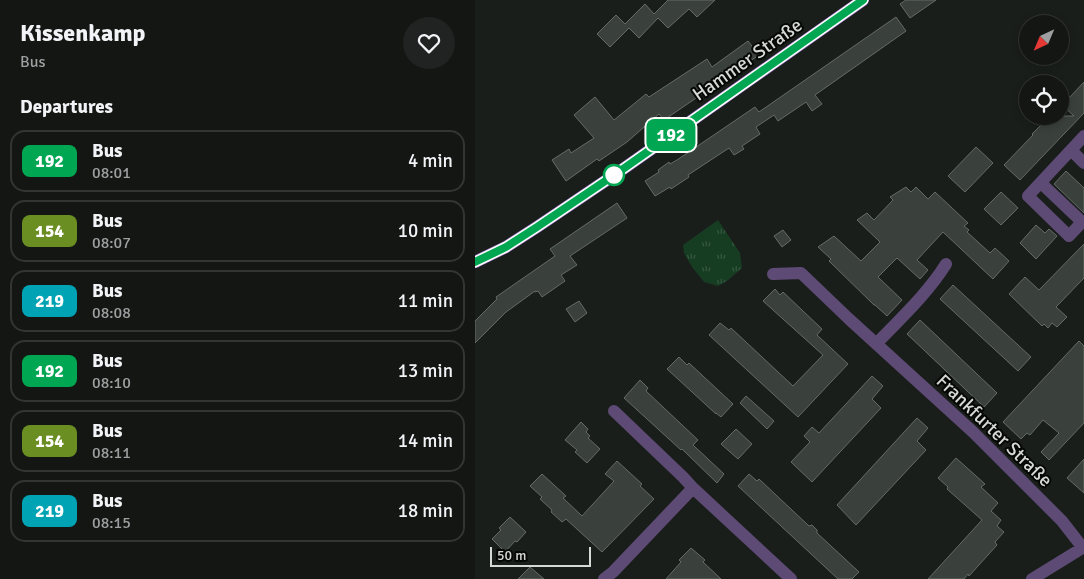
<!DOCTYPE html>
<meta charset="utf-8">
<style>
body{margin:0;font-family:Signika,sans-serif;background:#212322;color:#f1f3f6;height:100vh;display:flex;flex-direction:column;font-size:19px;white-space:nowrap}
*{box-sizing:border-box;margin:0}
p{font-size:16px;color:#9d9fa0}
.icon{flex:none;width:28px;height:28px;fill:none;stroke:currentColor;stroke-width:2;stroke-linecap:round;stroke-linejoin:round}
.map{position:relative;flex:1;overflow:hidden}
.drawer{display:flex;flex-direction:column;background:#141614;width:475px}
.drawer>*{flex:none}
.badge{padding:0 10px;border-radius:8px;font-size:18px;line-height:32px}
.needle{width:32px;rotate:224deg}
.buttons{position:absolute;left:544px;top:15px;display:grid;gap:10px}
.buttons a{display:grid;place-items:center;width:50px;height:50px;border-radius:50%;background:#141614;box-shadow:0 2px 8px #0003,0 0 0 1px #333534;font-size:25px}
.scale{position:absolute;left:15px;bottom:12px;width:101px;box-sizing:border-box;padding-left:5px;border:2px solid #d6dad7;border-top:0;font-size:14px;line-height:18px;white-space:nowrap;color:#d6dad7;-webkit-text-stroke:4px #060806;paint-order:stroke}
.map>.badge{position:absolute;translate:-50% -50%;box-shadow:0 0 0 2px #fff}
h2{padding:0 20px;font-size:19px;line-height:45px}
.round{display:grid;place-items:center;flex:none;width:52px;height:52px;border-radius:26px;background:#212322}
.headline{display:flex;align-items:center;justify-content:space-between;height:85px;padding:0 20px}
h1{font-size:24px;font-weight:700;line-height:38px}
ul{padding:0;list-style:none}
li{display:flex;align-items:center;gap:15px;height:62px;margin:0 10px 8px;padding:0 10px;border:2px solid #333534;border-radius:15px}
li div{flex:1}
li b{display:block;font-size:19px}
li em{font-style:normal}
li .badge{min-width:55px;font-weight:700;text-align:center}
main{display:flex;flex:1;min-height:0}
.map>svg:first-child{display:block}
</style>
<main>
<section class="drawer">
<div class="headline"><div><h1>Kissenkamp</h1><p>Bus</p></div><a class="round"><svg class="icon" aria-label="heart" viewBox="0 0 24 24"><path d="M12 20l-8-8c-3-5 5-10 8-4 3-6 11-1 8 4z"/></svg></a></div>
<h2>Departures</h2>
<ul>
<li><span class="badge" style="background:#00a651;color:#fff">192</span><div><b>Bus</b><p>08:01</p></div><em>4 min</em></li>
<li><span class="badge" style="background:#6b8e23;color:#fff">154</span><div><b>Bus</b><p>08:07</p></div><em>10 min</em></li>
<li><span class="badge" style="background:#00a3b4;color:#fff">219</span><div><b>Bus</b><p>08:08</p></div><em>11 min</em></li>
<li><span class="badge" style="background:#00a651;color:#fff">192</span><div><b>Bus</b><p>08:10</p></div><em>13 min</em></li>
<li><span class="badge" style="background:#6b8e23;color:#fff">154</span><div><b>Bus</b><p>08:11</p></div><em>14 min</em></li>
<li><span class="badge" style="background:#00a3b4;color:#fff">219</span><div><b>Bus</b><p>08:15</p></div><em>18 min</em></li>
</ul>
</section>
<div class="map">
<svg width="609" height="579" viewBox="0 0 609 579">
<defs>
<pattern id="park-tufts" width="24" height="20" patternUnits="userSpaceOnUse" patternTransform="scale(1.25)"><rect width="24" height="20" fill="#163c22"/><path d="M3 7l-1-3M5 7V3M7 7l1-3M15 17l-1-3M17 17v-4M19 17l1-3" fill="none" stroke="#375841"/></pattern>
</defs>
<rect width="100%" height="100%" fill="#1a1e1b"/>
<!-- park -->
<path fill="url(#park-tufts)" d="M 243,220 L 265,253 L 267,268 L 252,281 L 243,286 L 229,282 L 217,267 L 209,253 L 208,245 Z"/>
<!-- building -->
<path fill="#3a403b" stroke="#656b66" d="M 193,0 L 240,0 L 222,17 L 214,9 L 193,28 L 183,18 L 164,38 L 154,28 L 135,47 L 122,34 L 141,15 L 150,24 L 170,4 L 179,14 Z
M 431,0 L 461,0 L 435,18 L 425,4 Z
M 421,17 L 431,31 L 340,95 L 347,104 L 337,111 L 331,102 L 303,121 L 299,115 L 281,127 L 285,134 L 267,146 L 269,149 L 259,155 L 254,148 L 213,175 L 214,177 L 196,189 L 195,187 L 180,196 L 170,181 L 184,172 L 183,170 L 194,162 L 195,164 L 202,160 L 280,107 L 284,112 Z
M 273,41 L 284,55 L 189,120 L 184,114 L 152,142 L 124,161 L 122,159 L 91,181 L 77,160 L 94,149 L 96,153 L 119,138 L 99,115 L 120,97 L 139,120 L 171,94 L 174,97 L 232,59 L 237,67 Z
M 609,82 L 609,113 L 545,180 L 529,165 L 558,135 L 557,134 L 575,116 L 599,116 L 586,104 L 594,97 L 595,97 Z
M 501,147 L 518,163 L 490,192 L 473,176 Z
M 591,171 L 609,188 L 609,213 L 579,184 Z
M 431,187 L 436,192 L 441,187 L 453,199 L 460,192 L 493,223 L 489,226 L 494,230 L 492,232 L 515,253 L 520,248 L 534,261 L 518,279 L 468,232 L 442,260 L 453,270 L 445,279 L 422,258 L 403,277 L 427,300 L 412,316 L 400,305 L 399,305 L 354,261 L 356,259 L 343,247 L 359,236 L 386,261 L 405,242 L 382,220 L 392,213 L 399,220 L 418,200 L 415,197 Z
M 526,192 L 543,208 L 526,225 L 509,209 Z
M 142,203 L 152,218 L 95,256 L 102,265 L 86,275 L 90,281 L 67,297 L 63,291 L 60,292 L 60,291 L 31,312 L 0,343 L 0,321 L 22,299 L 21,297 L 80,256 L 75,249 Z
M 561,225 L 570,233 L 574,229 L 582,236 L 561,259 L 545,243 Z
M 308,230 L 316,240 L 307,247 L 299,236 Z
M 609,244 L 609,278 L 581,307 L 592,317 L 582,327 L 577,323 L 573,328 L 569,324 L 567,326 L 534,294 L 550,277 L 564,290 Z
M 478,285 L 556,357 L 543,371 L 465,299 Z
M 300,289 L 305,295 L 308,292 L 347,329 L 342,335 L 373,364 L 323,417 L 234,335 L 245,323 L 254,330 L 256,328 L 318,386 L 348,355 L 288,301 Z
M 104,301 L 112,313 L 100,322 L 91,309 Z
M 445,320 L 522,393 L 509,407 L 432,334 Z
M 604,341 L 609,346 L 609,423 L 574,460 L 566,452 L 584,433 L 568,420 L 555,435 L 552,433 L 546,439 L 528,422 Z
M 204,357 L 212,365 L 214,363 L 258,404 L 246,417 L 241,413 L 241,414 L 192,369 Z
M 397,376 L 408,386 L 397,399 L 406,408 L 337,482 L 316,462 L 335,442 L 329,436 L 337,427 L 344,433 Z
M 165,380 L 173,388 L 171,391 L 223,440 L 218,445 L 249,474 L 242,483 L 207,449 L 206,450 L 149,398 Z
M 271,396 L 299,421 L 292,429 L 265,403 Z
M 442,418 L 453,428 L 442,441 L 451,450 L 381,525 L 362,505 Z
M 106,422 L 113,429 L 111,432 L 115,436 L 113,438 L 125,449 L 112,463 L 100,452 L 102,450 L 90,440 Z
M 261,429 L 277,444 L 263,459 L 246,444 Z
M 481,458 L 510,484 L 506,487 L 523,503 L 516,511 L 526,520 L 522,526 L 529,532 L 520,542 L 522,545 L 494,576 L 493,574 L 489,579 L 453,579 L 507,520 L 472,489 L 473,487 L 463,478 Z
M 609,459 L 609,493 L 592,478 Z
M 142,461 L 167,484 L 165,486 L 179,499 L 127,552 L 91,519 L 87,522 L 76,512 L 77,510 L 65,499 L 67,497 L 55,486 L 67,474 L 91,496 L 88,498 L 107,516 L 139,481 L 130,474 Z
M 274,474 L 282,481 L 284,479 L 334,526 L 337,525 L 342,530 L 342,533 L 384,572 L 377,579 L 363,579 L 263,486 Z
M 35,517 L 51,532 L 42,542 L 40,541 L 30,552 L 17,539 L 26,530 L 24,528 Z
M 216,548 L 230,560 L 228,562 L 246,579 L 191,579 L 206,562 L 204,560 Z
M 55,567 L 69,579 L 43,579 Z"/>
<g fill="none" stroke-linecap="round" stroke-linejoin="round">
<!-- minor -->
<path stroke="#5e4b75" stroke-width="12" d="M 596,150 L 609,163
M 566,183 L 607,222 L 594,236 L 553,196 L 609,136
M 298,274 L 326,273 L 374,319 L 498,432 L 587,521 L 608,548
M 401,344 C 425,319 453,293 471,264
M 139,411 L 208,477 L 218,488 L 316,579
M 129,579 L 138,572 L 218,488
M 557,579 L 609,547"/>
<!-- major -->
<path stroke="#a077ce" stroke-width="12" d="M 0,262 L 31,247 L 62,227 L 148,169 L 388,0"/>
</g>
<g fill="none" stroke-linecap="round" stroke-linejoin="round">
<!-- line casing -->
<g stroke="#fff" stroke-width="11">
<path id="line" d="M 0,262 L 31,247 L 62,227 L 148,169 L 388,0"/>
</g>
<!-- line -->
<use href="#line" stroke="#00a651" stroke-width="8"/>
</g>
<!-- markers -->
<circle fill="#fff" stroke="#00a651" stroke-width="2.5" cx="139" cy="175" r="10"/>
<g text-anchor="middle" stroke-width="4" stroke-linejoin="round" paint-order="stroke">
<!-- street labels -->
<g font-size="19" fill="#d6dad7" stroke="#060806">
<text transform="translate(272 59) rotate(-35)" y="7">Hammer Straße</text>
<text transform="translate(520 430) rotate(44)" y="7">Frankfurter Straße</text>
</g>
</g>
</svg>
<div class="buttons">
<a><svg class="needle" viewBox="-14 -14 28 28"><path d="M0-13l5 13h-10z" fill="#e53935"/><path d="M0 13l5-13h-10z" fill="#9d9fa0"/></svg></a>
<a><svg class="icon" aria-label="locate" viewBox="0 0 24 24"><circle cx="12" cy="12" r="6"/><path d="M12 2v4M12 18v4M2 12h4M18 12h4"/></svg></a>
</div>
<div class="scale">50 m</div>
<b class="badge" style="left:196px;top:135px;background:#00a651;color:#fff">192</b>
</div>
</main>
